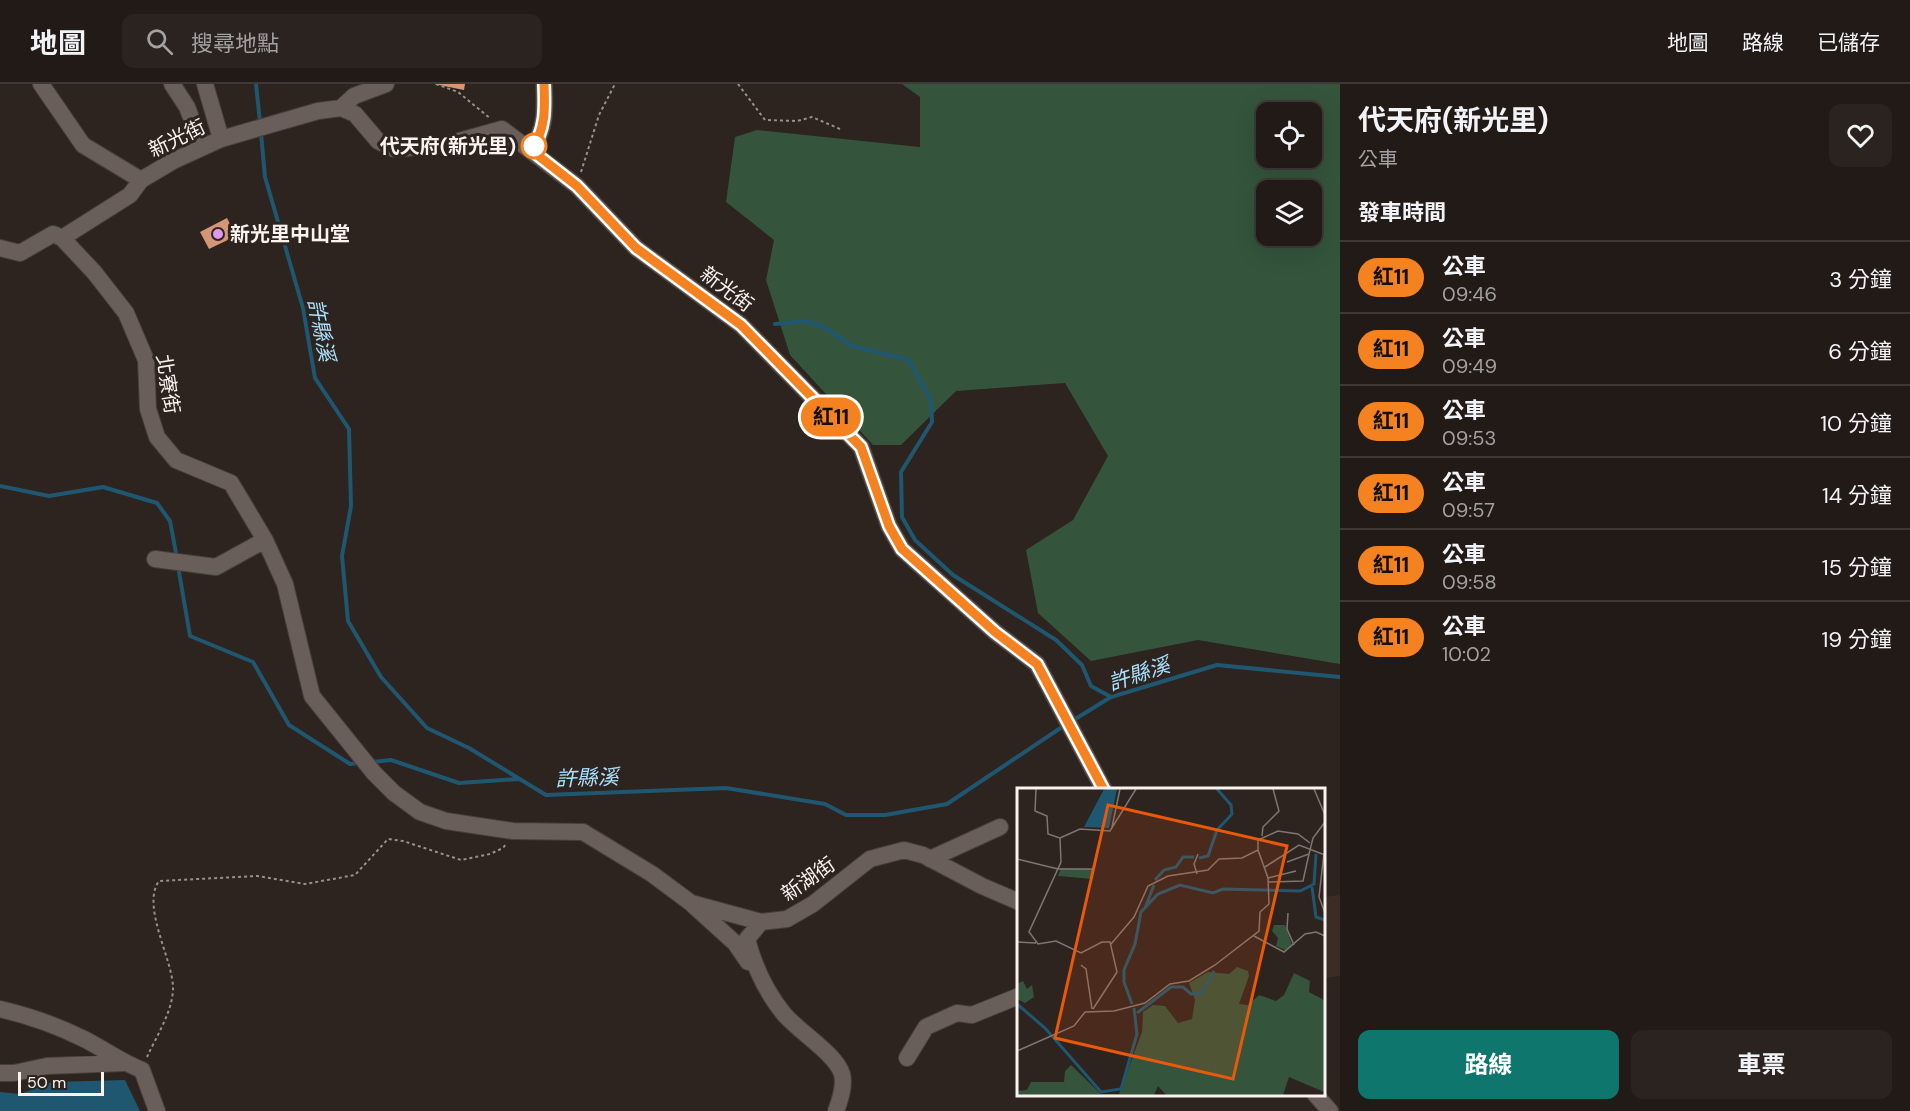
<!DOCTYPE html>
<html lang="zh-TW">
<meta charset="utf-8">
<style>
body{margin:0;font-family:"DM Sans","Noto Sans TC",sans-serif;background:#2a2320;color:#f1f3f6;height:100vh;display:flex;flex-direction:column;font-size:22px;white-space:nowrap}
*{box-sizing:border-box;margin:0}
p{font-size:20px;color:#a2a1a1}
.icon{flex:none;width:33px;height:33px;fill:none;stroke:currentColor;stroke-width:2;stroke-linecap:round;stroke-linejoin:round}
.map{position:relative;flex:1;overflow:hidden}
.panel{display:flex;flex-direction:column;background:#221a17;width:570px}
.panel>*{flex:none}
.badge{padding:0 12px;border-radius:20px;font-size:21px;line-height:39px}
.controls{position:absolute;left:1256px;top:18px;display:grid;gap:12px}
.controls a{display:grid;place-items:center;width:66px;height:66px;border-radius:12px;background:#221a17;box-shadow:0 6px 24px #0002,0 0 0 2px #3f3836;font-size:30px}
.scale{position:absolute;left:18px;bottom:15px;width:86px;box-sizing:border-box;padding-left:6px;border:3px solid #f9f2ef;border-top:0;font-size:16px;line-height:21px;white-space:nowrap;color:#f9f2ef;-webkit-text-stroke:4px #2d231f;paint-order:stroke}
.map>.badge{position:absolute;translate:-50% -50%;box-shadow:0 0 0 3px #fff}
h2{padding:0 18px;font-size:22px;line-height:54px}
.round{display:grid;place-items:center;flex:none;width:63px;height:63px;border-radius:12px;background:#2a2320}
.overview{display:flex;align-items:center;justify-content:space-between;height:102px;padding:0 18px}
h1{font-size:28px;font-weight:700;line-height:45px}
.primary-button{display:flex;gap:12px;margin-top:auto;padding:12px 18px}
.primary-button a{flex:1;height:69px;border-radius:12px;background:#0f766e;color:#fff;font-size:24px;font-weight:700;line-height:69px;text-align:center}
.primary-button a+a{background:#2a2320;color:#f1f3f6}
ul{padding:0;list-style:none}
li{display:flex;align-items:center;gap:18px;height:72px;padding:0 18px;border-top:2px solid #3f3836}
li div{flex:1}
li b{display:block;font-size:22px}
li em{font-style:normal}
li .badge{min-width:66px;font-weight:700;text-align:center}
header{display:flex;align-items:center;gap:36px;box-sizing:border-box;height:84px;padding:0 30px;background:#221a17;border-bottom:2px solid #3f3836}
header strong{font-size:28px}
nav{display:flex;gap:33px;margin-inline-start:auto;font-size:21px}
.search{width:420px;height:54px;background:#2a2320;display:flex;align-items:center;gap:15px;box-sizing:border-box;padding:0 21px;border-radius:12px;color:#a2a1a1;font-size:22px}
main{display:flex;flex:1;min-height:0}
.map>svg:first-child{display:block}
</style>
<header>
<strong>地圖</strong>
<div class="search"><svg class="icon" aria-label="search" viewBox="0 0 24 24"><circle cx="10" cy="10" r="6"/><path d="M15 15l6 6"/></svg>搜尋地點</div>
<nav><a>地圖</a><a>路線</a><a>已儲存</a></nav>
</header>
<main>
<div class="map">
<svg width="1340" height="1027" viewBox="0 0 1340 1027">
<rect width="100%" height="100%" fill="#2d231f"/>
<!-- built -->
<path fill="#3c2c25" d="M 1340,811 L 1340,892 L 1324,894 L 1324,813 Z"/>
<!-- green -->
<path fill="#34543c" fill-rule="evenodd" d="M 902,0 L 1340,0 L 1340,580 L 1198,556 L 1091,577 L 1038,529 L 1026,466 L 1073,436 L 1108,372 L 1065,299 L 956,307 L 901,361 L 873,361 L 790,271 L 766,196 L 774,156 L 726,118 L 735,53 L 757,46 L 920,63 L 920,13 ZM 1266,28 L 1311,28 L 1311,74 L 1266,74 ZM 1266,106 L 1311,106 L 1311,152 L 1266,152 Z"/>
<!-- water -->
<path fill="#1f5770" d="M 125,996 L 140,1027 L 0,1027 L 0,1008 L 20,1010 L 52,998 Z"/>
<g fill="none" stroke-linecap="round" stroke-linejoin="round">
<!-- stream -->
<path stroke="#1f5770" stroke-width="4" d="M 256,0 L 260,38
M 261,49 L 265,93 L 303,224 L 315,294 L 349,345 L 351,422 L 342,472 L 348,537 L 381,593 L 427,644 L 469,664 L 546,711 L 726,704 L 825,720 L 846,731 L 885,731 L 947,720 L 1065,641
M 775,240 L 805,237 L 824,243 L 852,262 L 909,276 L 931,317 L 932,338 L 901,388 L 902,433 L 915,456 L 953,491 L 1056,556 L 1082,581 L 1091,602 L 1111,613
M 0,402 L 49,412 L 103,403 L 157,419 L 170,437 L 177,474
M 178,482 L 190,552 L 253,578 L 289,641 L 350,680 L 359,679
M 1072,637 L 1111,613 L 1217,581 L 1340,593
M 372,678 L 391,676 L 459,699 L 519,695"/>
</g>
<!-- building -->
<path fill="#d59577" d="M 434,0 L 465,0 L 464,6 Z
M 227,134 L 236,152 L 209,165 L 200,148 Z"/>
<g fill="none" stroke-linecap="round" stroke-linejoin="round">
<!-- minor casing -->
<g stroke="#473f3c" stroke-width="18">
<path id="minor" d="M 41,0 L 83,61 L 141,96
M 172,0 L 187,23 L 202,62
M 205,0 L 221,55
M 341,24 L 354,12 L 386,0
M 531,66 C 546,46 545,25 544,0
M 62,154 L 130,111 L 141,96 L 173,77 L 221,55 L 318,27 L 341,24 L 355,30 L 378,57 L 394,65 L 445,61 L 502,45 L 577,102 L 636,164 L 741,241 L 861,363 L 889,442 L 902,465 L 995,548 L 1037,580 L 1104,706
M 0,164 L 20,169 L 53,150 L 62,154 L 94,188 L 126,229 L 146,276 L 148,325 L 157,353 L 176,376 L 231,399 L 265,456 L 285,500 L 312,612 L 374,689 L 394,709 L 420,728 L 446,737 L 513,747 L 583,748 L 652,790 L 691,819 L 761,838
M 155,475 L 216,483 L 265,456
M 930,775 L 1000,743
M 693,821 L 735,859 L 748,878
M 0,925 C 30,932 56,941 84,955 C 104,965 121,978 142,986 L 157,1027
M 907,974 L 926,943 L 957,929 L 972,931 L 1019,912
M 0,989 L 14,989 L 47,982 L 124,979
M 1315,1010 L 1330,1027
M 836,1027 C 840,1016 845,1002 842,990 C 836,970 799,948 784,930 C 766,908 754,882 747,855 L 761,838 L 787,835 L 813,820 L 870,775 L 904,766 L 923,771 L 982,802 L 1019,818"/>
</g>
<!-- path -->
<path stroke="#99908d" stroke-width="2" stroke-dasharray="3 3" stroke-linecap="butt" d="M 436,0 L 458,8 L 491,35
M 738,0 L 765,36 L 797,37 L 812,33 L 840,45
M 581,88 L 599,31 L 615,0
M 147,973 C 156,953 173,927 173,904 C 173,876 141,822 159,797 L 257,792 L 305,800 L 355,791 L 388,755 L 403,757 L 461,776 L 490,770 L 503,764 L 506,760"/>
<!-- minor -->
<use href="#minor" stroke="#695e59" stroke-width="16"/>
</g>
<g fill="none" stroke-linecap="round" stroke-linejoin="round">
<!-- line casing -->
<g stroke="#fff" stroke-width="14">
<path id="line" d="M 544,0 C 545,24 546,46 531,66 L 577,102 L 636,164 L 741,241 L 861,363 L 889,442 L 902,465 L 995,548 L 1037,580 L 1104,706"/>
</g>
<!-- line -->
<use href="#line" stroke="#f58220" stroke-width="9"/>
</g>
<!-- markers -->
<circle fill="#fff" stroke="#f58220" stroke-width="3" cx="534" cy="62" r="12"/>
<circle fill="#de98f2" stroke="#2d231f" stroke-width="2" cx="218" cy="150" r="6"/>
<g text-anchor="middle" stroke-width="6" stroke-linejoin="round" paint-order="stroke">
<!-- street labels -->
<g font-size="20" fill="#f9f2ef" stroke="#2d231f">
<text transform="translate(177 54) rotate(-26)" y="7">新光街</text>
<text transform="translate(727 205) rotate(37)" y="7">新光街</text>
<text transform="translate(168 300) rotate(81)" y="7">北寮街</text>
<text transform="translate(808 795) rotate(-35)" y="7">新湖街</text>
</g>
<!-- stop labels -->
<g font-size="20" font-weight="bold" fill="#f9f2ef" stroke="#2d231f" text-anchor="end">
<text x="516" y="69">代天府(新光里)</text>
</g>
<!-- poi labels -->
<g font-size="20" font-weight="bold" fill="#f9f2ef" stroke="#2d231f" text-anchor="start">
<text x="230" y="157">新光里中山堂</text>
</g>
<!-- water labels -->
<g font-size="21" font-style="italic" fill="#a8e2ff" stroke="#2d231f">
<text transform="translate(321 246) rotate(79)" y="7">許縣溪</text>
<text transform="translate(1139 590) rotate(-18)" y="7">許縣溪</text>
<text transform="translate(587 694) rotate(-2)" y="7">許縣溪</text>
</g>
</g>
<!-- overview -->
<g transform="translate(1017 704)">
<rect width="308" height="308" fill="#2d231f"/>
<path d="M 44,80 L 76,81 L 76,91 L 41,88 ZM 257,137 L 268,137 L 275,157 L 268,162 L 259,158 L 261,150 L 255,143 ZM 220,179 L 231,183 L 232,188 L 222,216 L 231,217 L 242,207 L 259,213 L 267,207 L 277,185 L 293,193 L 292,204 L 307,212 L 307,304 L 272,289 L 266,307 L 149,307 L 141,298 L 137,307 L 0,307 L 0,303 L 10,302 L 14,294 L 47,294 L 48,283 L 54,277 L 84,306 L 102,306 L 125,244 L 126,224 L 136,217 L 148,218 L 161,235 L 175,231 L 178,212 L 172,195 L 191,184 L 212,186 ZM 6,193 L 10,201 L 15,197 L 17,209 L 8,215 L 0,211 L 0,196 Z" fill="#34543c"/>
<path d="M 87,1 L 100,1 L 92,40 L 67,39 Z" fill="#1f5770"/>
<path fill="none" stroke="#1f5770" stroke-width="3" d="M 182,70 L 191,68 L 200,42 L 215,26 L 214,17 L 200,1M 138,92 L 147,82 L 159,79 L 166,69 L 177,69M 295,99 L 299,129 L 308,132M 128,120 L 137,97M 0,216 L 28,240 L 84,304 L 104,301 L 120,246 L 117,220M 115,216 L 107,194 L 107,182 L 118,156 L 124,124 L 141,106 L 163,97 L 196,105 L 206,101 L 283,103 L 297,96 L 299,66M 120,225 L 154,199 L 166,199 L 174,206 L 185,205 L 197,183"/>
<path fill="none" stroke="#7f7672" stroke-width="1.5" d="M 19,1 L 18,23 L 30,28 L 31,46 L 43,50 L 44,74 L 12,144 L 21,156 L 39,153 L 64,165 L 85,154 L 93,154 L 100,184 L 76,221M 297,1 L 308,27M 95,39 L 103,1M 245,48 L 246,39 L 262,23 L 256,1M 43,50 L 63,41 L 93,43 L 119,1M 307,65 L 302,109 L 308,125M 0,71 L 41,81 L 76,81M 270,74 L 292,66 L 296,50 L 308,34M 248,79 L 282,57 L 308,67M 180,86 L 177,76 L 181,66M 251,90 L 279,83M 251,94 L 286,93 L 292,66M 271,125 L 270,141 L 277,157M 237,148 L 267,164 L 288,146 L 299,144 L 308,148M 0,154 L 19,155M 94,156 L 117,129 L 131,98 L 151,88 L 191,82 L 202,71 L 225,70 L 241,62M 64,177 L 69,181 L 75,221M 0,263 L 57,238 L 68,224 L 97,223 L 128,215 L 153,196 L 172,193 L 198,177 L 242,143 L 243,124 L 252,116 L 251,90 L 241,62 L 241,52 L 261,43 L 281,46 L 293,55"/>
<path fill="#e8590c" fill-opacity="0.15" stroke="#e8590c" stroke-width="3" d="M 91,17 L 270,58 L 216,291 L 38,250 Z"/>
<rect width="308" height="308" fill="none" stroke="#f9f2ef" stroke-width="3"/>
</g>
</svg>
<div class="controls">
<a><svg class="icon" aria-label="locate" viewBox="0 0 24 24"><circle cx="12" cy="12" r="6"/><path d="M12 2v4M12 18v4M2 12h4M18 12h4"/></svg></a>
<a><svg class="icon" aria-label="layers" viewBox="0 0 24 24"><path d="M12 4l9 5-9 5-9-5zM3 14l9 5 9-5"/></svg></a>
</div>
<div class="scale">50 m</div>
<b class="badge" style="left:831px;top:333px;background:#f58220;color:#111">紅11</b>
</div>
<section class="panel">
<div class="overview"><div><h1>代天府(新光里)</h1><p>公車</p></div><a class="round"><svg class="icon" aria-label="heart" viewBox="0 0 24 24"><path d="M12 20l-8-8c-3-5 5-10 8-4 3-6 11-1 8 4z"/></svg></a></div>
<h2>發車時間</h2>
<ul>
<li><span class="badge" style="background:#f58220;color:#111">紅11</span><div><b>公車</b><p>09:46</p></div><em>3 分鐘</em></li>
<li><span class="badge" style="background:#f58220;color:#111">紅11</span><div><b>公車</b><p>09:49</p></div><em>6 分鐘</em></li>
<li><span class="badge" style="background:#f58220;color:#111">紅11</span><div><b>公車</b><p>09:53</p></div><em>10 分鐘</em></li>
<li><span class="badge" style="background:#f58220;color:#111">紅11</span><div><b>公車</b><p>09:57</p></div><em>14 分鐘</em></li>
<li><span class="badge" style="background:#f58220;color:#111">紅11</span><div><b>公車</b><p>09:58</p></div><em>15 分鐘</em></li>
<li><span class="badge" style="background:#f58220;color:#111">紅11</span><div><b>公車</b><p>10:02</p></div><em>19 分鐘</em></li>
</ul>
<div class="primary-button"><a>路線</a><a>車票</a></div>
</section>
</main>
